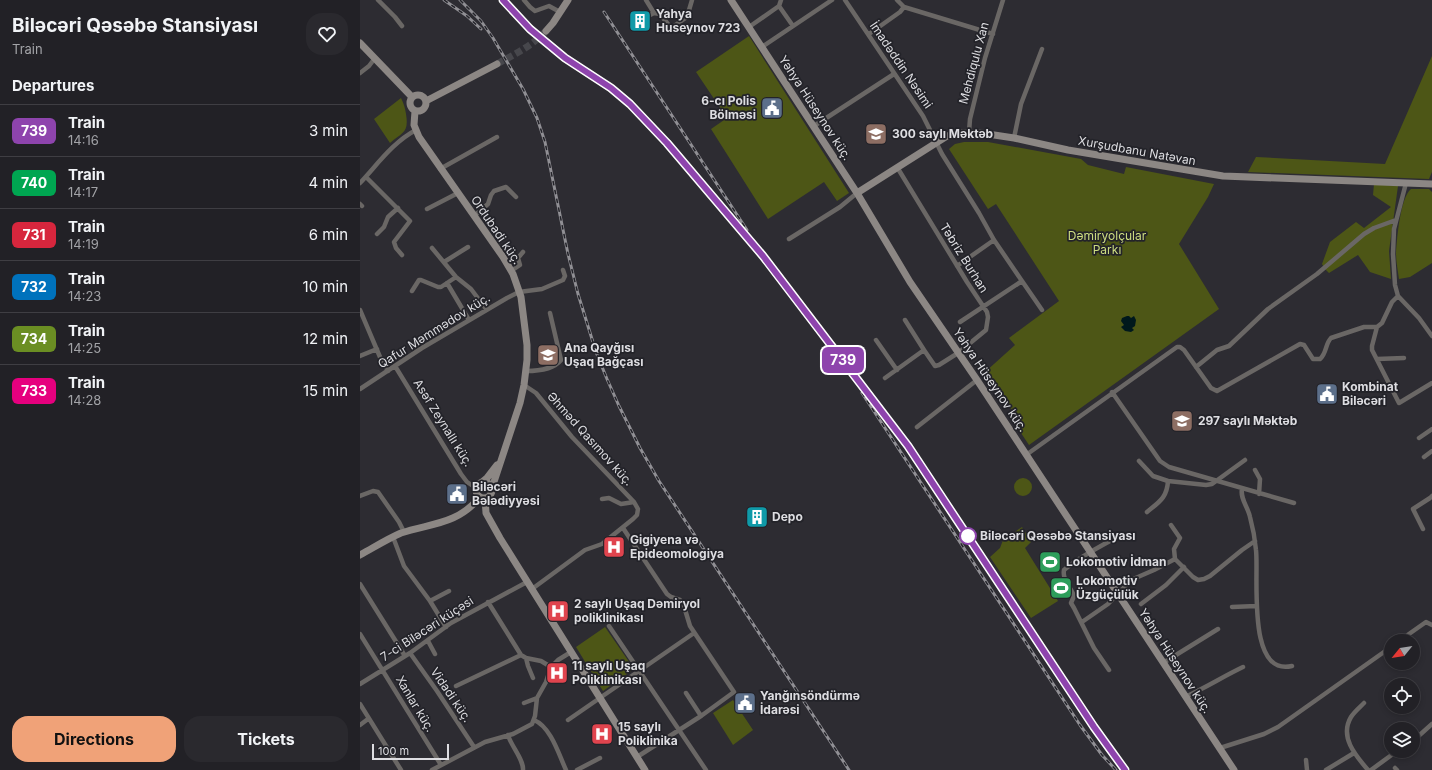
<!DOCTYPE html>
<meta charset="utf-8">
<style>
body{margin:0;font-family:Inter,sans-serif;background:#2a292e;color:#f1f3f6;height:100vh;display:flex;flex-direction:column;font-size:15px;white-space:nowrap}
*{box-sizing:border-box;margin:0}
p{font-size:13px;color:#a2a3a7}
.icon{flex:none;width:22px;height:22px;fill:none;stroke:currentColor;stroke-width:2;stroke-linecap:round;stroke-linejoin:round}
.map{position:relative;flex:1;overflow:hidden}
.details{display:flex;flex-direction:column;background:#222126;width:360px}
.details>*{flex:none}
.badge{padding:0 8px;border-radius:6px;font-size:14px;line-height:26px}
.needle{width:26px;rotate:240deg}
.tools{position:absolute;left:1024px;top:634px;display:grid;gap:8px}
.tools a{display:grid;place-items:center;width:36px;height:36px;border-radius:50%;background:#222126;box-shadow:0 2px 6px #0003,0 0 0 1px #3f3e43;font-size:20px}
.scale{position:absolute;left:12px;bottom:10px;width:77px;box-sizing:border-box;padding-left:4px;border:2px solid #dddde1;border-top:0;font-size:11px;line-height:14px;white-space:nowrap;color:#dddde1;-webkit-text-stroke:3px #232329;paint-order:stroke}
.map>.badge{position:absolute;translate:-50% -50%;box-shadow:0 0 0 2px #fff}
h2{padding:0 12px;font-size:15px;line-height:36px}
.round{display:grid;place-items:center;flex:none;width:42px;height:42px;border-radius:16px;background:#2a292e}
.head{display:flex;align-items:center;justify-content:space-between;height:68px;padding:0 12px}
h1{font-size:19px;font-weight:700;line-height:30px}
.cta{display:flex;gap:8px;margin-top:auto;padding:8px 12px}
.cta a{flex:1;height:46px;border-radius:16px;background:#f0a278;color:#111;font-size:16px;font-weight:700;line-height:46px;text-align:center}
.cta a+a{background:#2a292e;color:#f1f3f6}
ul{padding:0;list-style:none}
li{display:flex;align-items:center;gap:12px;height:52px;padding:0 12px;border-top:1px solid #3f3e43}
li div{flex:1}
li b{display:block;font-size:15px}
li em{font-style:normal}
li .badge{min-width:44px;font-weight:700;text-align:center}
main{display:flex;flex:1;min-height:0}
.map>svg:first-child{display:block}
</style>
<main>
<section class="details">
<div class="head"><div><h1>Biləcəri Qəsəbə Stansiyası</h1><p>Train</p></div><a class="round"><svg class="icon" aria-label="heart" viewBox="0 0 24 24"><path d="M12 20l-8-8c-3-5 5-10 8-4 3-6 11-1 8 4z"/></svg></a></div>
<h2>Departures</h2>
<ul>
<li><span class="badge" style="background:#8e44ad;color:#fff">739</span><div><b>Train</b><p>14:16</p></div><em>3 min</em></li>
<li><span class="badge" style="background:#00a651;color:#fff">740</span><div><b>Train</b><p>14:17</p></div><em>4 min</em></li>
<li><span class="badge" style="background:#d7263d;color:#fff">731</span><div><b>Train</b><p>14:19</p></div><em>6 min</em></li>
<li><span class="badge" style="background:#0072bc;color:#fff">732</span><div><b>Train</b><p>14:23</p></div><em>10 min</em></li>
<li><span class="badge" style="background:#6b8e23;color:#fff">734</span><div><b>Train</b><p>14:25</p></div><em>12 min</em></li>
<li><span class="badge" style="background:#e6007e;color:#fff">733</span><div><b>Train</b><p>14:28</p></div><em>15 min</em></li>
</ul>
<div class="cta"><a>Directions</a><a>Tickets</a></div>
</section>
<div class="map">
<svg width="1072" height="770" viewBox="0 0 1072 770">
<rect width="100%" height="100%" fill="#2d2c32"/>
<!-- green -->
<path fill="#4d5616" d="M 389,36 L 489,193 L 477,201 L 464,182 L 408,219 L 351,129 L 367,118 L 336,72 Z
M 1072,56 L 1072,172 L 1069,179 L 888,172 L 896,157 L 1025,164 Z
M 41,98 C 44,104 45,108 46,114 C 49,133 43,132 30,143 L 14,119 Z
M 604,142 L 628,142 L 721,159 L 728,165 L 764,174 L 766,167 L 854,184 L 848,197 L 819,244 L 859,309 L 669,445 L 653,421 L 655,415 L 643,396 L 638,396 L 624,373 L 655,345 L 649,338 L 699,301 L 636,204 L 628,209 L 589,149 L 595,144 Z
M 1014,184 L 1038,186 L 1029,251 L 1031,279 L 1010,272 L 998,255 L 969,273 L 965,269 L 962,264 L 970,242 L 996,222 L 1004,228 L 1031,207 L 1013,195 Z
M 1051,189 L 1069,189 L 1072,192 L 1072,263 L 1050,277 L 1039,279 C 1038,271 1036,262 1036,253 C 1037,239 1040,198 1051,189 Z
M654 487a9 9 0 1 1 18 0a9 9 0 1 1-18 0Z
M 662,527 L 671,542 L 665,548 L 698,601 L 671,618 L 630,557 L 640,548 L 643,540 Z
M 245,627 L 274,669 L 243,691 L 216,647 Z
M 373,700 L 393,730 L 373,745 L 353,713 Z"/>
<!-- water -->
<path fill="#00181c" d="M 767,316 L 769,316 L 771,318 L 774,316 L 776,320 L 775,326 L 772,328 L 774,330 L 771,332 L 765,331 L 761,327 L 764,325 L 761,321 L 762,318 Z"/>
<g fill="none" stroke-linecap="round" stroke-linejoin="round">
<!-- secondary-tunnel -->
<path stroke="#47474c" stroke-width="7" stroke-dasharray="7 3.5" stroke-linecap="butt" d="M 137,64 C 155,54 172,46 186,31"/>
<!-- street -->
<path stroke="#6a6765" stroke-width="4.5" d="M 18,0 L 35,17 L 42,26
M 164,0 L 170,7 L 175,11 L 189,6 L 200,12
M 286,0 L 294,13
M 485,0 L 563,116 L 582,154 L 619,213 L 634,240 L 662,281 L 600,322
M 537,0 L 544,7 L 633,34
M 419,6 L 433,26
M 286,17 L 294,13 L 300,14 L 311,28 L 327,17 L 332,0
M 389,27 L 419,6 L 421,0
M 509,34 L 540,12 L 544,7
M 402,47 L 472,0
M 0,73 L 9,66 L 15,58
M 454,126 L 534,74
M 609,132 L 610,119 L 625,58 L 643,0
M 654,138 L 661,104 L 682,49
M 80,169 L 137,137
M 6,177 L 50,221 L 34,242 L 36,248 L 42,255
M 0,183 C 17,165 33,142 56,130
M 1046,183 L 1034,229 L 1033,254 L 1035,285 L 1038,296 L 1059,318 L 1072,336
M 0,204 L 2,206
M 67,209 L 98,193
M 114,216 L 128,204 L 131,195 L 134,191 L 146,187 L 156,197
M 17,234 L 24,227 L 28,217 L 38,208
M 429,239 L 480,207 L 497,193
M 72,248 L 96,277 L 111,289 L 126,309
M 84,262 L 108,247
M 597,266 L 634,240
M 151,271 L 160,265 L 158,258 L 163,252
M 662,281 L 682,310
M 87,283 L 109,320
M 52,291 L 59,280 L 61,280 L 78,287 L 81,287 L 96,277
M 0,310 L 20,357 L 28,371
M 545,320 L 564,350
M 1017,327 L 1012,346 L 1012,350 L 1039,403 L 1072,383
M 516,340 L 537,370
M 0,356 L 17,349
M 1017,359 L 1044,358
M 35,366 L 101,474 L 107,482 L 116,488
M 836,367 L 857,350 L 869,346 L 908,309 L 957,274 L 1004,234 L 1014,228 L 1036,220
M 166,371 C 177,371 193,370 201,360 L 190,313
M 525,378 L 564,350 L 575,366 L 579,365 L 598,353 L 626,330 L 628,317 L 627,312 L 607,282 L 537,167
M 164,385 L 176,393 L 212,437 L 274,502 L 278,509 L 277,515 L 273,519 L 242,544 L 225,550 L 172,589
M 0,389 L 62,348 L 147,298 L 159,292 L 182,289 L 203,280 L 205,276 L 203,270
M 752,392 L 800,461 L 809,467 L 934,503
M 557,427 L 617,380
M 1059,438 L 1072,429
M 666,455 L 817,347 L 820,347 L 824,350 L 851,388 L 857,391 L 940,344 L 944,345 L 953,359 L 960,359 C 967,353 965,344 971,338 L 1004,327 L 1017,327 L 1022,323 L 1032,302 L 1038,296
M 1064,457 L 1072,451
M 779,461 L 793,476 L 808,481 L 846,485 L 852,484 L 885,460
M 895,470 L 900,479 L 899,494
M 882,489 C 880,499 888,507 890,517 C 893,528 895,539 896,550 C 899,575 886,677 932,666
M 0,496 L 13,491 L 18,492 L 39,522 L 44,532
M 242,499 L 249,498 L 261,504 L 274,502
M 787,512 C 799,502 807,498 808,481
M 811,525 L 820,538 L 814,549 L 815,559
M 263,528 L 307,594 L 311,597 L 320,600 L 323,603 L 330,626 L 374,692 L 341,716 L 277,757
M 1063,529 L 1053,509 L 1070,498 L 1072,496
M 33,537 L 44,566 L 70,601 L 86,627
M 0,584 L 45,656
M 70,601 L 89,591
M 128,602 L 161,655 L 166,658 L 181,661 L 191,667
M 781,604 L 806,585 L 824,567
M 872,607 L 896,606
M 722,622 L 748,604 L 771,580 L 794,570 L 815,559 L 833,577 L 838,580 L 844,579 L 850,576 L 882,550 L 895,541
M 249,626 L 346,770
M 0,634 L 81,765
M 68,641 L 75,654
M 1039,641 L 1066,622 L 1072,625
M 50,653 L 77,691 L 114,747
M 166,658 L 168,666 L 173,678
M 803,663 L 858,629
M 749,670 L 734,648 L 714,608 L 711,603 L 714,596 C 711,587 702,580 704,570 C 719,557 738,548 755,538
M 0,684 L 50,653 L 91,623 L 167,582
M 96,686 L 161,655
M 326,693 L 341,716
M 825,697 C 845,688 864,676 883,667
M 164,703 L 177,698
M 1004,703 C 1000,707 994,712 991,717 C 979,737 996,756 1008,770
M 0,704 L 41,770
M 174,720 C 191,727 199,755 206,770
M 208,720 L 334,633
M 0,725 L 8,719
M 148,735 C 151,746 164,760 163,770
M 1053,741 L 1072,724
M 860,748 L 904,734 L 918,727 L 1031,647
M 946,760 L 947,770
M 1035,768 L 1037,770
M 72,770 L 125,742 L 153,734 L 172,724 L 175,716 L 177,698 L 186,682 L 191,667 L 198,660 L 211,652
M 217,770 L 240,758
M 966,770 L 994,753
M 1011,770 L 1037,751"/>
<!-- secondary -->
<path stroke="#8c8784" stroke-width="7" d="M 371,0 L 497,193 L 550,282 L 617,380 L 874,770
M 186,31 L 193,23 L 208,0
M 0,43 L 52,97
M50 103a8 8 0 1 1 16 0a8 8 0 1 1-16 0Z
M 66,101 L 137,64
M 55,111 L 54,125 L 59,137 L 143,257 L 153,274 L 161,297 L 167,345 L 167,360 L 164,385 L 160,403 L 131,491
M 497,193 L 587,136 L 597,133 L 621,133 L 654,138 L 708,150 L 863,176 L 1072,184
M116 490a8 8 0 1 1 16 0a8 8 0 1 1-16 0Z
M 121,483 L 127,478 L 137,465
M 125,498 L 126,513 L 140,538 L 285,770
M 0,555 C 13,548 27,539 41,533 C 71,523 97,525 120,497"/>
<!-- rail casing -->
<g stroke="#908f94" stroke-width="3">
<path id="rail" d="M 84,0 L 107,16 L 121,29
M 100,0 L 121,21 L 133,38 L 163,89 L 177,118 L 185,142 L 208,254 L 218,294 L 236,352 L 247,379 L 259,406 L 280,448 L 299,481 L 489,770
M 143,0 L 169,29 L 205,58 L 251,88 L 270,104 L 307,143 L 403,256 L 548,446 L 734,727 L 765,770
M 244,12 L 387,230
M 502,393 L 720,725 L 742,755 L 756,770"/>
</g>
<!-- rail -->
<use href="#rail" stroke="#232329" stroke-width="1.5" stroke-dasharray="4.5" stroke-linecap="butt"/>
</g>
<g fill="none" stroke-linecap="round" stroke-linejoin="round">
<!-- line casing -->
<g stroke="#fff" stroke-width="9">
<path id="line" d="M 143,0 L 170,29 L 205,58 L 251,88 L 270,104 L 307,143 L 403,256 L 548,446 L 734,727 L 765,770"/>
</g>
<!-- line -->
<use href="#line" stroke="#8e44ad" stroke-width="6"/>
</g>
<!-- icons -->
<defs>
<g id="building-square" transform="scale(1.15)"><rect x="-9" y="-9" width="18" height="18" rx="4" fill="#0f9aa8" stroke="#232329"/><path d="M-4-6H4V6H1V3H-1V6H-4ZM-2.5-4.3h1.7v1.8h-1.7ZM.8-4.3h1.7v1.8H.8ZM-2.5-1h1.7V.8h-1.7ZM.8-1h1.7V.8H.8Z" fill="#fff"/></g>
<g id="civic-square" transform="scale(1.15)"><rect x="-9" y="-9" width="18" height="18" rx="4" fill="#5c6f8a" stroke="#232329"/><path d="M-.6-6.5H3V-4.5H.6V-3L4-1V1h2V6H-6V1h2V-1L-.6-3ZM-1.2 2.5V6h2.4V2.5Z" fill="#fff"/></g>
<g id="school-square" transform="scale(1.15)"><rect x="-9" y="-9" width="18" height="18" rx="4" fill="#8d6e63" stroke="#232329"/><path d="M0-5L7-2L0 1L-7-2ZM-4 1L0 2.5L4 1V4Q0 6-4 4Z" fill="#fff"/></g>
<g id="hospital-square" transform="scale(1.15)"><rect x="-9" y="-9" width="18" height="18" rx="4" fill="#e0444e" stroke="#232329"/><path d="M-5-5h3v3.5h4V-5h3V5h-3V1.5h-4V5h-3Z" fill="#fff"/></g>
<g id="stadium-square" transform="scale(1.15)"><rect x="-9" y="-9" width="18" height="18" rx="4" fill="#2e9e5b" stroke="#232329"/><path d="M0-5a6.5 5 0 1 0 0 10a6.5 5 0 1 0 0-10ZM-3.5-1.8h7v3.6h-7Z" fill="#fff"/></g>
</defs>
<g fill-rule="evenodd">
<use href="#building-square" x="280" y="21"/>
<use href="#civic-square" x="412" y="108"/>
<use href="#school-square" x="516" y="134"/>
<use href="#school-square" x="188" y="355"/>
<use href="#civic-square" x="967" y="394"/>
<use href="#school-square" x="822" y="421"/>
<use href="#civic-square" x="97" y="494"/>
<use href="#building-square" x="397" y="517"/>
<use href="#hospital-square" x="254" y="547"/>
<use href="#stadium-square" x="690" y="562"/>
<use href="#stadium-square" x="701" y="588"/>
<use href="#hospital-square" x="198" y="611"/>
<use href="#hospital-square" x="197" y="673"/>
<use href="#civic-square" x="385" y="703"/>
<use href="#hospital-square" x="242" y="734"/>
</g>
<!-- markers -->
<circle fill="#fff" stroke="#8e44ad" stroke-width="2" cx="608" cy="536" r="8"/>
<g text-anchor="middle" stroke-width="3.5" stroke-linejoin="round" paint-order="stroke">
<!-- poi labels -->
<g font-size="12" font-weight="bold" fill="#dddde1" stroke="#232329" text-anchor="start">
<text x="296" y="18">Yahya<tspan x="296" dy="14">Huseynov 723</tspan></text>
<text x="396" y="105" text-anchor="end">6-cı Polis<tspan x="396" dy="14">Bölməsi</tspan></text>
<text x="532" y="138">300 saylı Məktəb</text>
<text x="204" y="352">Ana Qayğısı<tspan x="204" dy="14">Uşaq Bağçası</tspan></text>
<text x="982" y="391">Kombinat<tspan x="982" dy="14">Biləcəri</tspan></text>
<text x="838" y="425">297 saylı Məktəb</text>
<text x="112" y="491">Biləcəri<tspan x="112" dy="14">Bələdiyyəsi</tspan></text>
<text x="412" y="521">Depo</text>
<text x="270" y="544">Gigiyena və<tspan x="270" dy="14">Epideomologiya</tspan></text>
<text x="706" y="566">Lokomotiv İdman</text>
<text x="716" y="585">Lokomotiv<tspan x="716" dy="14">Üzgüçülük</tspan></text>
<text x="214" y="608">2 saylı Uşaq Dəmiryol<tspan x="214" dy="14">poliklinikası</tspan></text>
<text x="212" y="670">11 saylı Uşaq<tspan x="212" dy="14">Poliklinikası</tspan></text>
<text x="400" y="700">Yanğınsöndürmə<tspan x="400" dy="14">İdarəsi</tspan></text>
<text x="258" y="731">15 saylı<tspan x="258" dy="14">Poliklinika</tspan></text>
</g>
<!-- street labels -->
<g font-size="12" fill="#dddde1" stroke="#232329">
<text transform="translate(614 63) rotate(-75)" y="4">Mehdiqulu Xan</text>
<text transform="translate(541 65) rotate(56)" y="4">İmadəddin Nəsimi</text>
<text transform="translate(455 108) rotate(57)" y="4">Yəhya Hüseynov küç.</text>
<text transform="translate(777 151) rotate(10)" y="4">Xurşudbanu Natəvan</text>
<text transform="translate(136 230) rotate(56)" y="4">Ordubadi küç.</text>
<text transform="translate(604 258) rotate(58)" y="4">Təbriz Burhan</text>
<text transform="translate(74 331) rotate(-32)" y="4">Qafur Məmmədov küç.</text>
<text transform="translate(630 380) rotate(56)" y="4">Yəhya Hüseynov küç.</text>
<text transform="translate(83 423) rotate(58)" y="4">Asəf Zeynallı küç.</text>
<text transform="translate(230 439) rotate(48)" y="4">Əhməd Qasımov küç.</text>
<text transform="translate(67 629) rotate(-33)" y="4">7-ci Biləcəri küçəsi</text>
<text transform="translate(815 661) rotate(57)" y="4">Yəhya Hüseynov küç.</text>
<text transform="translate(91 695) rotate(56)" y="4">Vidadi küç.</text>
<text transform="translate(55 704) rotate(59)" y="4">Xanlar küç.</text>
</g>
<!-- park labels -->
<g font-size="12" fill="#cddd81" stroke="#232329">
<text x="747" y="240">Dəmiryolçular<tspan x="747" dy="14">Parkı</tspan></text>
</g>
<!-- stop labels -->
<g font-size="12" font-weight="bold" fill="#dddde1" stroke="#232329" text-anchor="start">
<text x="620" y="540">Biləcəri Qəsəbə Stansiyası</text>
</g>
</g>
</svg>
<div class="tools">
<a><svg class="needle" viewBox="-14 -14 28 28"><path d="M0-13l5 13h-10z" fill="#e53935"/><path d="M0 13l5-13h-10z" fill="#a2a3a7"/></svg></a>
<a><svg class="icon" aria-label="locate" viewBox="0 0 24 24"><circle cx="12" cy="12" r="6"/><path d="M12 2v4M12 18v4M2 12h4M18 12h4"/></svg></a>
<a><svg class="icon" aria-label="layers" viewBox="0 0 24 24"><path d="M12 4l9 5-9 5-9-5zM3 14l9 5 9-5"/></svg></a>
</div>
<div class="scale">100 m</div>
<b class="badge" style="left:483px;top:360px;background:#8e44ad;color:#fff">739</b>
</div>
</main>
